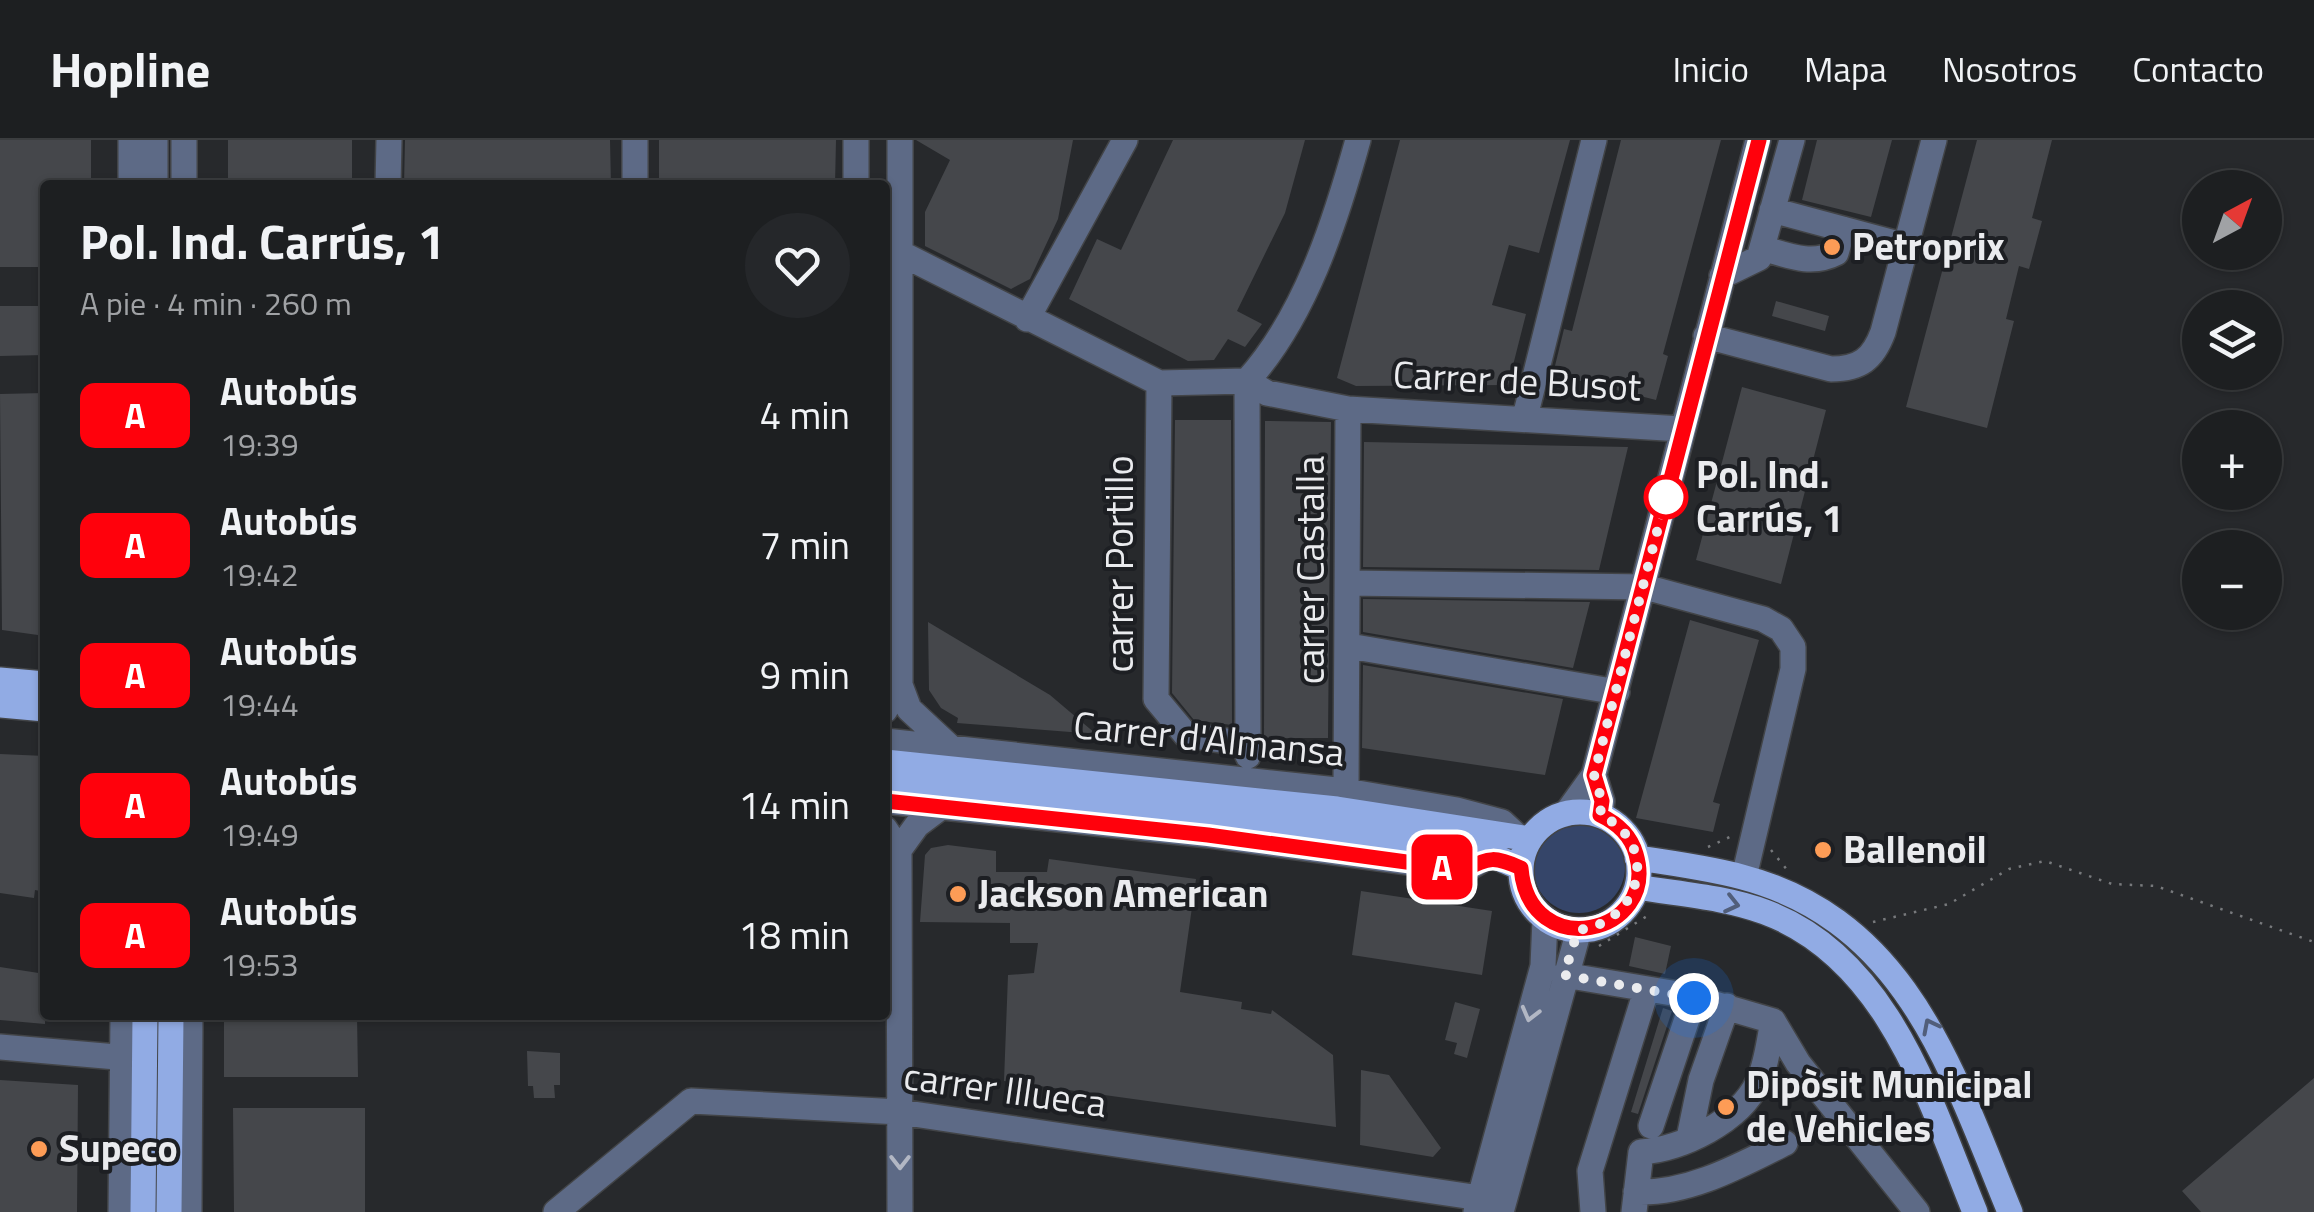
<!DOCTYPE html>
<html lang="es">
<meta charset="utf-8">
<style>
body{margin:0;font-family:"Titillium Web",sans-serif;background:#25272a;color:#f1f3f6;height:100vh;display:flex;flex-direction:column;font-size:38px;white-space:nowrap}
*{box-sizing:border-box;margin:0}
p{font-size:32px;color:#a0a2a5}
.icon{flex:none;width:55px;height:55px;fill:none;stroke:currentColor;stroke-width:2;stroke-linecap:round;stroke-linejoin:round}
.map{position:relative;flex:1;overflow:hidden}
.details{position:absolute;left:40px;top:40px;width:850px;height:840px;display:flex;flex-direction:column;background:#1d1f21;border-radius:10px;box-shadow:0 2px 8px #0004,0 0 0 2px #3b3d3f}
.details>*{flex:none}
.badge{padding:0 20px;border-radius:15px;font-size:35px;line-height:65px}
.needle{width:65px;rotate:41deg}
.buttons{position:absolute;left:2182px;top:30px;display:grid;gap:20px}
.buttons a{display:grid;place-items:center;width:100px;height:100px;border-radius:50%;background:#1d1f21;box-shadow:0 2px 8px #0004,0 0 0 2px #3b3d3f;font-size:50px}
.you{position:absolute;width:50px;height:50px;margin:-25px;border:8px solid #fff;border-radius:50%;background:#1a73e8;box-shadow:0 0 0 15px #1a73e833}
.map>.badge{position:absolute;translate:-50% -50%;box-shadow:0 0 0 5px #fff}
.round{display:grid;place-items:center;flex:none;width:105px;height:105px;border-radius:52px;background:#25272a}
.overview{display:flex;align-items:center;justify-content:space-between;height:170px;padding:0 40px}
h1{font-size:48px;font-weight:700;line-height:75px}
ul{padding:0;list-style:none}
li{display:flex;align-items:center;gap:30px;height:130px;padding:0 40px}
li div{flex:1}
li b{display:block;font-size:38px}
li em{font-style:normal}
li .badge{min-width:110px;font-weight:700;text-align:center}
header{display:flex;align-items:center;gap:60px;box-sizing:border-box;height:140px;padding:0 50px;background:#1d1f21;border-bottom:2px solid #3b3d3f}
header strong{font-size:48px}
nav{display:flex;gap:55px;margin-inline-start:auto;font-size:35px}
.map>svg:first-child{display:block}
</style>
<header>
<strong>Hopline</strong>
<nav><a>Inicio</a><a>Mapa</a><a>Nosotros</a><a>Contacto</a></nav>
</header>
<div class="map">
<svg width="2314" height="1072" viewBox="0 0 2314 1072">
<rect width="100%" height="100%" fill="#27292c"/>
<!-- green -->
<path fill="#354569" d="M1533 727a46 46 0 1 1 92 0a46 46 0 1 1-92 0Z"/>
<!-- building -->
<path fill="#45474b" d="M 0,0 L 91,0 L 91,45 L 45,45 L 45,127 L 0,127 Z
M 228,0 L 352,0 L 352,45 L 228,45 Z
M 405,0 L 610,0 L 611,45 L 404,45 Z
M 659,0 L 836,0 L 835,45 L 659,45 Z
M 916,0 L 1073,0 L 1058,79 L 1030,139 L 1011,149 L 925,106 L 925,72 L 950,20 Z
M 1173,0 L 1305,0 L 1285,73 L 1237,171 L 1262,184 L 1245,207 L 1228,199 L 1214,220 L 1188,221 L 1069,159 L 1097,99 L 1121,110 Z
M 1400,0 L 1570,0 L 1539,113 L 1509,105 L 1492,165 L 1526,174 L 1508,245 L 1356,246 L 1337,238 Z
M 1621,0 L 1721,0 L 1663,214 L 1668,216 L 1656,260 L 1553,234 L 1564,189 L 1572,191 Z
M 1817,0 L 1892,0 L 1871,77 L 1802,60 Z
M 1977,0 L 2052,0 L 2032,78 L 2042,81 L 2029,129 L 2019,126 L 2006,179 L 2014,181 L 1987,288 L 1906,267 Z
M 1776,161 L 1829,176 L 1825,191 L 1772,176 Z
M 0,166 L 45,166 L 45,215 L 0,216 Z
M 1742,247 L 1826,270 L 1781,444 L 1696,420 Z
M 45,253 L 45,496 L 2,490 L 0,254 Z
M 1175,280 L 1231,280 L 1232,585 L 1194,580 L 1172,553 Z
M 1265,281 L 1331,282 L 1328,598 L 1264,598 Z
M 1364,302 L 1628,307 L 1599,430 L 1363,427 Z
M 1363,459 L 1590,462 L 1573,528 L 1363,492 Z
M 1690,480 L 1759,500 L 1713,662 L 1720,664 L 1713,692 L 1636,678 Z
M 928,482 L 1050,555 L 1096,594 L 957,583 L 958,578 L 941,568 L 929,550 Z
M 1363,525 L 1563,559 L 1545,635 L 1362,608 Z
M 0,614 L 45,616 L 45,752 L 35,750 L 34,758 L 0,753 Z
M 948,705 L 996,711 L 996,732 L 1047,732 L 1049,719 L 1196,739 L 1180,852 L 1242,862 L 1241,869 L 1271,874 L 1272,870 L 1333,915 L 1336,987 L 1004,941 L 1008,835 L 1034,833 L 1038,803 L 1010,803 L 1010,783 L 920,782 L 925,715 L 931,708 Z
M 1361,751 L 1492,771 L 1482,835 L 1352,815 Z
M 1635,797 L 1671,806 L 1665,834 L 1629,826 Z
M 0,827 L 45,834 L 45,884 L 0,880 Z
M 1455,862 L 1480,869 L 1467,918 L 1454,914 L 1457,903 L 1445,900 Z
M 1663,868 L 1672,871 L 1638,974 L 1631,972 Z
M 224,875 L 357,875 L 358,937 L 224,937 Z
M 527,911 L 560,913 L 560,945 L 554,945 L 555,958 L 534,958 L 533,946 L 528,946 Z
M 1361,930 L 1389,935 L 1441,1008 L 1433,1017 L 1360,1005 Z
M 2314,938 L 2314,1072 L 2201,1072 L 2182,1051 Z
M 0,940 L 78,945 L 77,1072 L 0,1072 Z
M 233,968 L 365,968 L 365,1072 L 234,1072 Z"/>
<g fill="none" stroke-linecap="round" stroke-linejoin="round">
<!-- minor casing -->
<g stroke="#424447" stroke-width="28">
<path id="minor" d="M 131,0 L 131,45
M 155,0 L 155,45
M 184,45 L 184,0
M 388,45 L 389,0
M 635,45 L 635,0
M 856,45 L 856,0
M 1772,70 L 1906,106
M 1762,108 C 1787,115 1811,126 1836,113 L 1843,89
M 900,113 L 1159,243 L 1247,241 L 1267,253 L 1348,269 L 1682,289
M 1722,136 L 1759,118 L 1792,0
M 1027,179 L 1125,0
M 1706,196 L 1831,229 C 1860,229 1873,219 1883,192 L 1934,0
M 1247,241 L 1248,616
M 1247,241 C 1305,177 1335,83 1358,0
M 1159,243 L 1156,559 L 1186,595 L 1248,604
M 1525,277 L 1594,0
M 1348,443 L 1645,447 L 1763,479 L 1781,489 L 1793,507 L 1793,529 L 1744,737
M 1349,506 L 1617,552
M 900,545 L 900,0
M 885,570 L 900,545 L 909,569 L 952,609
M 885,601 L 1346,651 L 1457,670 L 1502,682 L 1518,697
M 1594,635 L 1602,661 L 1600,675
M 1346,651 L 1348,269
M 885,661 L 1208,695 L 1465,730 L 1487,717
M 1566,674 L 1594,635 L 1758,0
M 885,689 L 899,710 L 917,685 L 941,667
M 899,710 L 900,1072
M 1564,835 L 1684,855 L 1773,881 C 1769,900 1767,924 1758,942 C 1740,981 1682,1009 1641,1012 L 1634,1072
M 1773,881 L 1798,923 L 1917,1072
M 0,907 L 140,919
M 1651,986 L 1694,858
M 1689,998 L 1701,940 L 1727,866
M 1636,1052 C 1689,1054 1739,1026 1785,1003
M 121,1072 L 123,875
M 189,1072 L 190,875
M 556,1072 L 691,961 L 900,972 L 1480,1058
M 1476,1072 L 1543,826 L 1545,779
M 1501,1072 L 1579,790
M 1593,1072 L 1590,1031 L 1646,851"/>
</g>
<!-- major casing -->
<g stroke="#424447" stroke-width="28">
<path id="major" d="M 0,540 L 45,544
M 0,565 L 45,569
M 885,622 L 1337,669 L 1530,699
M 885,642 L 1335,690 L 1498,718 L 1521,728
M1521 731a59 59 0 1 1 118 0a59 59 0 1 1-118 0Z
M 1637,718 C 1672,723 1708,728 1742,737 C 1908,781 1952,932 2010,1072
M 1637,747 C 1678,754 1725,757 1765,772 C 1889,818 1930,962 1975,1072
M 143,1072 L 145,875
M 169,1072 L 171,875"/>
</g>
<!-- path -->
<path stroke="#77797c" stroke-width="2.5" stroke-dasharray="2.5 8" stroke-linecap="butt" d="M 1708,707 L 1732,696
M 1771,710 L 1788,731
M 1873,782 L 1949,764 L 2009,729 L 2045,721 L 2112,744 L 2156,746 L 2314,802
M 1599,806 L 1652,773"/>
<!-- minor -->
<use href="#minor" stroke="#5d6a86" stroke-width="25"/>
<!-- major -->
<use href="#major" stroke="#91abe4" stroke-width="25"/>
</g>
<!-- one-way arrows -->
<defs><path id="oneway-chevron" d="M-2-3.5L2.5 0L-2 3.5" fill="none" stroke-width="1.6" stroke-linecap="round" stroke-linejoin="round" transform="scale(2.5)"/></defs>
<g stroke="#515e7a">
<use href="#oneway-chevron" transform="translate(1732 764) rotate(13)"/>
<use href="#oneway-chevron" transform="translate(1930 886) rotate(-117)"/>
</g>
<g stroke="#b2b7c4">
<use href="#oneway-chevron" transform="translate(1530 874) rotate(105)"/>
<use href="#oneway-chevron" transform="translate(900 1022) rotate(90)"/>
</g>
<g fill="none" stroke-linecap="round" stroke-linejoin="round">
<!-- line casing -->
<g stroke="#fff" stroke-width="22">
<path id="line" d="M 885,661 L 1208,695 L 1465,730 C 1489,716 1496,717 1521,728 C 1529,824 1660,795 1636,714 C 1631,696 1617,683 1600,675 L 1602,661 L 1594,635 L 1759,0"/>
</g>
<!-- line -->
<use href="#line" stroke="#ff010c" stroke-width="15"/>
<!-- walk -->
<path stroke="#eaebee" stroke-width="10" stroke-dasharray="0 18" d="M 1666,357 L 1594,635 L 1602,661 L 1600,675 C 1662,703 1641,783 1578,790 L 1564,835 L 1694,858"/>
</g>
<!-- markers -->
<g fill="#fd9c56" stroke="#1d1f23" stroke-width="4">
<circle cx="1832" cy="107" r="10"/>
<circle cx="1823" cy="710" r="10"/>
<circle cx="958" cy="754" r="10"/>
<circle cx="1726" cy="967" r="10"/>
<circle cx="39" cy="1009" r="10"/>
</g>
<circle fill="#fff" stroke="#ff010c" stroke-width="5" cx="1666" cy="357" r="20"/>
<g text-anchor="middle" stroke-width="8" stroke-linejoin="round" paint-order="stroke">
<!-- poi labels -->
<g font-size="38" font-weight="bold" fill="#eaebee" stroke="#1d1f23" text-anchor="start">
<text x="1852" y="120">Petroprix</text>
<text x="1843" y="723">Ballenoil</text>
<text x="978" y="767">Jackson American</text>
<text x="1746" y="958">Dipòsit Municipal<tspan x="1746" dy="44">de Vehicles</tspan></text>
<text x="59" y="1022">Supeco</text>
</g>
<!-- street labels -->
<g font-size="38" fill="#eaebee" stroke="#1d1f23">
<text transform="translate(1517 241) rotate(3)" y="13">Carrer de Busot</text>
<text transform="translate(1120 424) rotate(-90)" y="13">carrer Portillo</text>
<text transform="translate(1311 430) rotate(-90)" y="13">carrer Castalla</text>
<text transform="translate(1209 599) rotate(6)" y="13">Carrer d'Almansa</text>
<text transform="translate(1005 950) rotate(8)" y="13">carrer Illueca</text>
</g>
<!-- stop labels -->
<g font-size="38" font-weight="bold" fill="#eaebee" stroke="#1d1f23" text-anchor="start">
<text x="1696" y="348">Pol. Ind.<tspan x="1696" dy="44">Carrús, 1</tspan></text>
</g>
</g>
</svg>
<div class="buttons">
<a><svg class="needle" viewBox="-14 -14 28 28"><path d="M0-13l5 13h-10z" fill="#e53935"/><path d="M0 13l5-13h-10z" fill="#a0a2a5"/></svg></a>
<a><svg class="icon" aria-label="layers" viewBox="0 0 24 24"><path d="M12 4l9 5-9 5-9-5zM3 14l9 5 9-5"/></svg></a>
<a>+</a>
<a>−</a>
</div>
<div class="you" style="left:1694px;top:858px"></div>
<b class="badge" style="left:1442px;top:727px;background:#ff010c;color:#fff">A</b>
<section class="details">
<div class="overview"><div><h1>Pol. Ind. Carrús, 1</h1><p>A pie · 4 min · 260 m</p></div><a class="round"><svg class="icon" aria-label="heart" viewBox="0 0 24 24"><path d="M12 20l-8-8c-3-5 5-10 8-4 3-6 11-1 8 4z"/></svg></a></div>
<ul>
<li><span class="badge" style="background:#ff010c;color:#fff">A</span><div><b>Autobús</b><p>19:39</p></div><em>4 min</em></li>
<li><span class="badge" style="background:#ff010c;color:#fff">A</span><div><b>Autobús</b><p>19:42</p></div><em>7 min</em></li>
<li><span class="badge" style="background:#ff010c;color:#fff">A</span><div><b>Autobús</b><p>19:44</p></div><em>9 min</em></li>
<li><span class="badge" style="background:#ff010c;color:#fff">A</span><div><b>Autobús</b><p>19:49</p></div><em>14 min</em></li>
<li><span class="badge" style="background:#ff010c;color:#fff">A</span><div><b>Autobús</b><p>19:53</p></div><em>18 min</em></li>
</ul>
</section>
</div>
